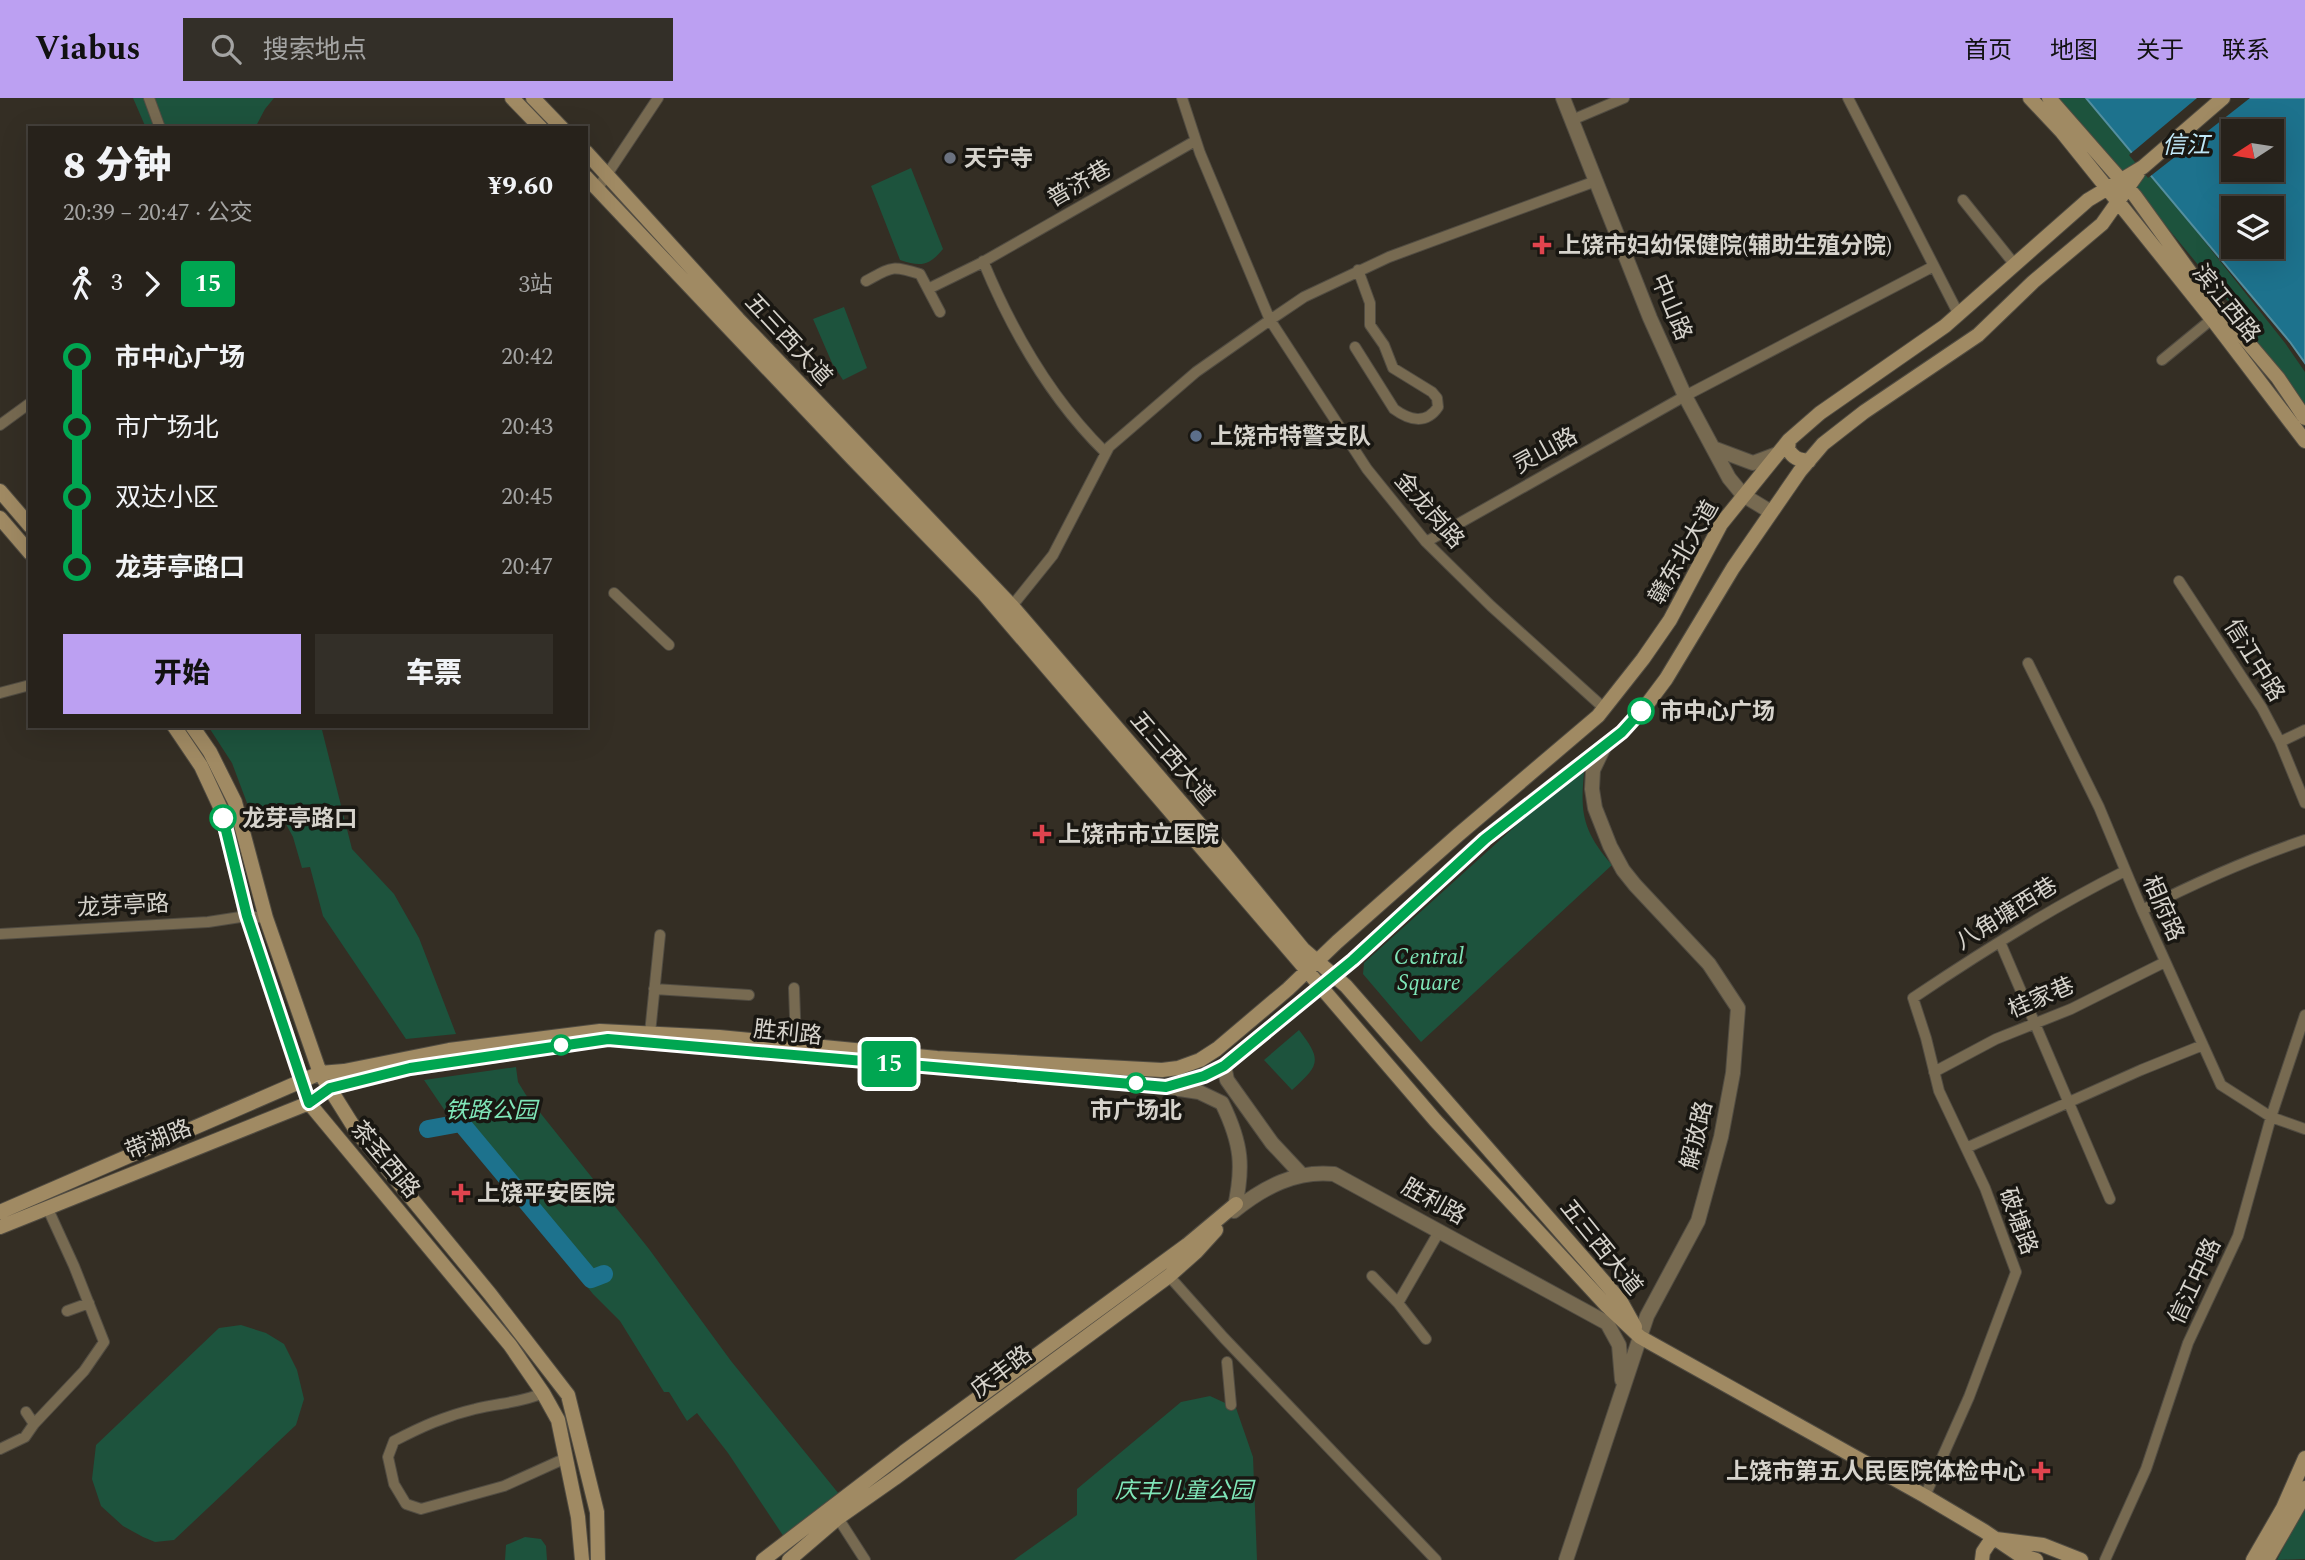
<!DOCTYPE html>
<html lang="zh">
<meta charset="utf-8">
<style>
body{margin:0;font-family:Spectral,"Noto Sans SC",serif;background:#332f28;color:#f1f3f6;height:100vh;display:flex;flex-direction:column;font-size:26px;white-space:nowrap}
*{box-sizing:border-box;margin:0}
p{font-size:23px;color:#a4a4a3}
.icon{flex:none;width:38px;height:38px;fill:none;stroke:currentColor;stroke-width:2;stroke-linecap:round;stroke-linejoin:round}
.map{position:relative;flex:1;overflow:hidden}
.side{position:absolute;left:28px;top:28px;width:560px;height:602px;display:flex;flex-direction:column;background:#27221b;border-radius:0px;box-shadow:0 7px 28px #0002,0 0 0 2px #433f3a}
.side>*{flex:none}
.badge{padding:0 14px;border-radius:5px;font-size:24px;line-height:46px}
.needle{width:46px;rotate:258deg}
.controls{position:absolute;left:2221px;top:21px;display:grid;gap:14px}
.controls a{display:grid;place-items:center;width:63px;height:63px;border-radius:0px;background:#27221b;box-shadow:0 7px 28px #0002,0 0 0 2px #433f3a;font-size:35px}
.map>.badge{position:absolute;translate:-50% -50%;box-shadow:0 0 0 4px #fff}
.legs{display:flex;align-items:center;gap:10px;height:77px;padding:0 35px;font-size:23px}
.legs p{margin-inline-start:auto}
.overview{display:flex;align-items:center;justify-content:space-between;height:119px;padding:0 35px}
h1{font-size:38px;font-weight:800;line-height:52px}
.primary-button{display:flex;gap:14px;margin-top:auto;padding:14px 35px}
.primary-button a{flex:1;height:80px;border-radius:0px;background:#bca0f2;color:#111;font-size:28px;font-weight:800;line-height:80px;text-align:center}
.primary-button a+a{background:#332f28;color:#f1f3f6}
ul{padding:0 35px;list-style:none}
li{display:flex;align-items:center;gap:24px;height:70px;font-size:26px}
li i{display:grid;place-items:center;width:10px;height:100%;margin:0 9px;background:currentColor}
li i::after{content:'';width:18px;height:18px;margin:-9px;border:5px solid;border-radius:50%;background:#27221b}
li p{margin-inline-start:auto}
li:first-child i{background:linear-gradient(#0000 50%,currentColor 0)}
li:last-child i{background:linear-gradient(currentColor 50%,#0000 0)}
header{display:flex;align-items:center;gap:42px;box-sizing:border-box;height:98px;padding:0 35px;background:#bca0f2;color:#111}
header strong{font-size:33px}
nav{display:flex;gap:38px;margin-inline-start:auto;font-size:24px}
.search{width:490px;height:63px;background:#332f28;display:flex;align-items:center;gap:18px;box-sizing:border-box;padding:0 24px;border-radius:0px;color:#a4a4a3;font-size:26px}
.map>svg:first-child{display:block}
</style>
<header>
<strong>Viabus</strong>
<div class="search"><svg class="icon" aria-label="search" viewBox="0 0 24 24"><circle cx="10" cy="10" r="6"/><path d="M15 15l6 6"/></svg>搜索地点</div>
<nav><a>首页</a><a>地图</a><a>关于</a><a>联系</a></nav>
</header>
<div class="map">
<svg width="2305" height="1462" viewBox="0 0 2305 1462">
<rect width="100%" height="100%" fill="#342e24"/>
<!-- green -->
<path fill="#1d533d" d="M 133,0 L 274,0 L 265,11 L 255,30 L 146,30 Z
M 2055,0 L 2085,0 L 2178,110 L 2285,245 L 2305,274 L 2305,311 L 2232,208 L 2105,54 Z
M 911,70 L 943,151 C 929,168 921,169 900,162 L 871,88 Z
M 844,209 L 867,270 L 843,282 L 832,265 L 813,221 Z
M 208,628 L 321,628 L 352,751 L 394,796 L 419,840 L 456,936 L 406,941 L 323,818 L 310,769 L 302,770 L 293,739 L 280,715 L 253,721 L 232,665 Z
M 1585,665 C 1580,712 1580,730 1612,767 L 1421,944 L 1363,876 L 1364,865 Z
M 1299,932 C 1323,963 1319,967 1292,992 L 1264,962 Z
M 516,969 L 518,984 L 526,997 L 649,1151 L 731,1263 L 839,1396 L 784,1439 L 728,1355 L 697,1315 L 687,1323 L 669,1294 L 664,1294 L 620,1223 L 593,1196 L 454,1026 L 424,982 Z
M 241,1227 L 266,1235 L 284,1246 L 297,1272 L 304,1301 L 296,1327 L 174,1442 L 155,1444 L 143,1439 L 123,1428 L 101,1408 L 92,1381 L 96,1347 L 219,1230 Z
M 1210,1298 L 1236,1310 L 1253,1359 L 1257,1462 L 1014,1462 L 1077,1417 L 1077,1391 L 1181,1304 Z
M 2305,1407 L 2305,1461 L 2277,1462 Z
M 525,1439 L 541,1441 L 546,1448 L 547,1462 L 505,1462 L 506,1447 Z"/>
<!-- water -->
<path fill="#1d728d" stroke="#548fa0" stroke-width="2" fill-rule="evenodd" d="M 2086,0 L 2305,0 L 2305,265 L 2290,244 ZM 2233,33 L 2272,33 L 2272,72 L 2233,72 ZM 2233,110 L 2272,110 L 2272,149 L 2233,149 Z"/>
<!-- pier -->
<path fill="#342e24" d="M 2197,0 L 2250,0 L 2148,80 L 2129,57 Z"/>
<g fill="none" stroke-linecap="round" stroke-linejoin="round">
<!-- river -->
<path stroke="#1d728d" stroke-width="18" d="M 428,1031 L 461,1025 L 591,1181 L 604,1176"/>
<!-- minor casing -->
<g stroke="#514c42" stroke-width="12">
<path id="minor" d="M 149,0 L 160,30
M 1182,0 L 1200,55 L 1270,222 L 1367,371 L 1426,444 L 1491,508 L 1605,611
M 1848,0 L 1959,217
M 1572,22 L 1624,0
M 598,90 L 658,0
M 1963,102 L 2015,167
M 983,163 C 1012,233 1051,301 1105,354
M 866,183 C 892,169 891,167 920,176 L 940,214
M 930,190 L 981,165 L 1195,43
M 1355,249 L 1394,311 C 1409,322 1426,327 1438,309 L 1437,300 L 1432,294 L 1393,270 L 1384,247 L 1370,227 L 1370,205 L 1358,172
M 2162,262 L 2212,221
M 0,327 L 30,305
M 1426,444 L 1685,298 L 1934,168
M 2179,483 L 2262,610 L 2280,644 L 2305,705
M 614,495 L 669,547
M 1012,508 L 1053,457 L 1109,349 L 1196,274 L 1270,222 L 1304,199 L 1389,159 L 1596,83
M 2028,565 L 2099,709 L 2142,812 L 2221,987 L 2271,1019 L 2305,1031
M 0,595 L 30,587
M 2280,644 L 2305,632
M 2142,812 C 2195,785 2249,761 2305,742
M 0,836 L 208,824 L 247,818 L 266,820
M 2000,844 L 2110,1101
M 794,890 L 796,946
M 654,891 L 749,897
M 650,935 L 660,837
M 1934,974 L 1996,941 L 2071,911 L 2165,864
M 1966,1050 L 2141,972 L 2203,947
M 1169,1178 L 1224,1240 L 1436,1462
M 1372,1178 L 1398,1205 L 1426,1241
M 1398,1205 L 1440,1132
M 67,1213 L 89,1205
M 1227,1264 L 1231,1307
M 543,1295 C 521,1305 498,1305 475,1311 C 445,1318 421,1329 394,1343 L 388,1359 L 394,1386 L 406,1406 L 421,1411 L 504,1388 L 566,1360
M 34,1326 L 84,1273 L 104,1244 L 74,1168 L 47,1109
M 0,1351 L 25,1339 L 34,1326 L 26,1314
M 1925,1398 L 1969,1299 L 2016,1174 L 1985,1090 L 1939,993 L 1926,940 L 1913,900 C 1981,854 2051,810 2125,773
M 838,1420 L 865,1462
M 2105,1462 L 2146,1371 L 2188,1245 L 2238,1138 L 2271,1019 L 2305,917"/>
</g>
<!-- tertiary casing -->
<g stroke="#514c42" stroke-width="16">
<path id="tertiary" d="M 1563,0 L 1650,220 L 1685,298 L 1729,380 L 1743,397 L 1771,414
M 1713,350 L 1753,365 L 1777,356
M 1224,968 L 1227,982 L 1272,1045 L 1301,1076
M 1166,989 L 1199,994 L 1222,1005 C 1242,1046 1244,1069 1234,1113
M 1234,1113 C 1264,1089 1296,1072 1334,1076 L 1607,1225 L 1619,1247 L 1622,1282
M 1566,1462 L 1647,1218 L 1698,1123 L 1721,1039 L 1733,975 L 1738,910 L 1709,866 L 1635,787 L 1623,772 L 1610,748 L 1595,710 L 1592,691 L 1593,672 L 1605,647"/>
</g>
<!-- secondary casing -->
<g stroke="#514c42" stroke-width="16">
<path id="secondary" d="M 512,0 L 541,30
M 533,0 L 562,30
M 2030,0 L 2062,34 L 2212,221 L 2305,343
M 2049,0 L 2135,98 L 2200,188 L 2278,280 L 2305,320
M 586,54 L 738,221 L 1012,508 L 1216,745 L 1303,851 L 1346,888 L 1620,1202 L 1635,1229
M 586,79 L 853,361 L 984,496 L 1435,1022 L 1607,1208 L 1640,1239 L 1925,1398 L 1984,1433 L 2018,1456 L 2036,1462
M 1789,342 L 1788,351 C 1793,360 1798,362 1809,363
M 0,393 L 30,428
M 0,420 L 30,455
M 174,628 L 201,668 L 221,711 L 247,818 L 309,1005 L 510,1247 L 543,1295 L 558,1322 L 578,1419 L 582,1462
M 192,628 L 210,654 L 235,704 L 266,820 L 320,975 L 357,1034 L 490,1196 L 568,1297 L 597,1414 L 598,1462
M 633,943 L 1166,989 L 1204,978 L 1224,968 L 1353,862 L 1484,741 L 1622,634 L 1645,609 L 1666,581 L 1733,470 L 1800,373 L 1823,346 L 1864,314 L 1978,237 L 2033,184 L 2102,126 L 2138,75
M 0,1114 L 320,975 L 344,973 L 449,952 L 600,933 L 719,939 L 937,960 L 1162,972 L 1178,970 L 1200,962 L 1217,951 L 1288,891 L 1337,844 L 1458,737 L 1598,618 L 1643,561 L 1670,522 L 1721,426 L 1789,342 L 1820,315 L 1945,228 L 2088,102 L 2143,69 L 2223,0
M 0,1129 L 309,1005 L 330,990 L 410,970 L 564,947
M 763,1462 L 904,1354 L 1187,1147 L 1236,1106
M 789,1462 L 838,1420 L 895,1380 L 1169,1178 L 1196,1154 L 1216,1132
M 1982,1462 L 1983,1454 L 1989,1445 L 1996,1441 L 2043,1447 L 2081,1462
M 2253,1462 L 2283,1410 L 2305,1360
M 2267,1462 L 2300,1405 L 2305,1390"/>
</g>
<!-- minor -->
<use href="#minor" stroke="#776a51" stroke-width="10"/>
<!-- tertiary -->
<use href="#tertiary" stroke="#776a51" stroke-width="14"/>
<!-- secondary -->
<use href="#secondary" stroke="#a08a63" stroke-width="14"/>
</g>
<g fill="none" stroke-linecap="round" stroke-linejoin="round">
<!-- line-1 casing -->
<g stroke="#fff" stroke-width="16">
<path id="line-1" d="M 223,720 L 247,818 L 309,1005 L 330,990 L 410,970 L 608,941 L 1166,989 L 1204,978 L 1224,968 L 1353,862 L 1485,741 L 1622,634 L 1641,613"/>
</g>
<!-- line-1 -->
<use href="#line-1" stroke="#00a651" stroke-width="10"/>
</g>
<!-- markers -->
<circle fill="#6b7280" stroke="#191712" stroke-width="2.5" cx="950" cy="60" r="7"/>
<g fill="#e0444e" stroke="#191712" stroke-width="2.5">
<path d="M1538.5 136.5h7v7h7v7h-7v7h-7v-7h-7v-7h7z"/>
<path d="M1038.5 725.5h7v7h7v7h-7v7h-7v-7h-7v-7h7z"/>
<path d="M457.5 1084.5h7v7h7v7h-7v7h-7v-7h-7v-7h7z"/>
<path d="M2037.5 1362.5h7v7h7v7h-7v7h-7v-7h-7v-7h7z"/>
</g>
<circle fill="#5c6f8a" stroke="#191712" stroke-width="2.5" cx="1196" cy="338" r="7"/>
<g fill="#fff" stroke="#00a651" stroke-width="3.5">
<circle cx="1641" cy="613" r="12"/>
<circle cx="223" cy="720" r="12"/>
<circle cx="561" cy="947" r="9"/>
<circle cx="1136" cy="985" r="9"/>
</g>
<g text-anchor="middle" stroke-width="7" stroke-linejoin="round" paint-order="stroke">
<!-- poi labels -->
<g font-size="23" font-weight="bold" fill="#d6d3cc" stroke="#191712" text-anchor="start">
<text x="964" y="68">天宁寺</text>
<text x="1558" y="155">上饶市妇幼保健院(辅助生殖分院)</text>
<text x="1210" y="346">上饶市特警支队</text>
<text x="1058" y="744">上饶市市立医院</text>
<text x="477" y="1103">上饶平安医院</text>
<text x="2025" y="1381" text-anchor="end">上饶市第五人民医院体检中心</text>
</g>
<!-- street labels -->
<g font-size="23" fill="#d6d3cc" stroke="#191712">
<text transform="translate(1079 85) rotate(-30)" y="8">普济巷</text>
<text transform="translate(2227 205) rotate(51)" y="8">滨江西路</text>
<text transform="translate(1672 209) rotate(67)" y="8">中山路</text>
<text transform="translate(789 241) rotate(47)" y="8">五三西大道</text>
<text transform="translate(1545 352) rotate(-29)" y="8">灵山路</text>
<text transform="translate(1430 412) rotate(49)" y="8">金龙岗路</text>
<text transform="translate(1683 454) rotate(-60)" y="8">赣东北大道</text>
<text transform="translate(2255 562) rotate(58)" y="8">信江中路</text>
<text transform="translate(1173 660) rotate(49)" y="8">五三西大道</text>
<text transform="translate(123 807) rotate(-3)" y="8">龙芽亭路</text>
<text transform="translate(2164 810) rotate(66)" y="8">相府路</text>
<text transform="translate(2006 815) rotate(-32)" y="8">八角塘西巷</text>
<text transform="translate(2041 899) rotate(-23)" y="8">桂家巷</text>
<text transform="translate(788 934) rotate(6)" y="8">胜利路</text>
<text transform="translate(1696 1037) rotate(-77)" y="8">解放路</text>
<text transform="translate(158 1041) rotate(-22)" y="8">带湖路</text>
<text transform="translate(386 1061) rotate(50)" y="8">茶圣西路</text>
<text transform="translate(1434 1103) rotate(29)" y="8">胜利路</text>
<text transform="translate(2019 1123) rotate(70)" y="8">破塘路</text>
<text transform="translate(1602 1149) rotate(51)" y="8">五三西大道</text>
<text transform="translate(2194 1183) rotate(-65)" y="8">信江中路</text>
<text transform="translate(1001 1273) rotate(-37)" y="8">庆丰路</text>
</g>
<!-- stop labels -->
<g font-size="23" font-weight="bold" fill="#d6d3cc" stroke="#191712" text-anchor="start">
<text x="1660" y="621">市中心广场</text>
<text x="242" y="728">龙芽亭路口</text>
<text x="1136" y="1020" text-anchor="middle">市广场北</text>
</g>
<!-- park labels -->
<g font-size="23" font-style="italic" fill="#7fe6b8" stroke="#191712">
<text x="1429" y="866">Central<tspan x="1429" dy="26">Square</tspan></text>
<text x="491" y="1020">铁路公园</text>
<text x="1184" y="1400">庆丰儿童公园</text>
</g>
<!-- water labels -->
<g font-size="24" font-style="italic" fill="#c1e9f9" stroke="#191712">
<text x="2186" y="55">信江</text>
</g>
</g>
</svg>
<div class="controls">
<a><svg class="needle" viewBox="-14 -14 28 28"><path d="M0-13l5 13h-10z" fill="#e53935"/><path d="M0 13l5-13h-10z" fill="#a4a4a3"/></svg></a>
<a><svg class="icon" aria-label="layers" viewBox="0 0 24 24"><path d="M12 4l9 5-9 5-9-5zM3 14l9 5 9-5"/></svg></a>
</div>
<b class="badge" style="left:889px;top:966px;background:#00a651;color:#fff">15</b>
<section class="side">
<div class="overview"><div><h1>8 分钟</h1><p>20:39 – 20:47 · 公交</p></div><b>¥9.60</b></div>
<div class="legs"><svg class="icon" aria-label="walk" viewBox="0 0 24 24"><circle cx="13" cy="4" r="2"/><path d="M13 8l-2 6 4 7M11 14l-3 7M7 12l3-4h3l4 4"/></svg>3<svg class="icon" aria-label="forward" viewBox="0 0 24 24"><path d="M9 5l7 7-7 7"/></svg><b class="badge" style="background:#00a651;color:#fff">15</b><p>3站</p></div>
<ul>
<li><i style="color:#00a651"></i><b>市中心广场</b><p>20:42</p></li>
<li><i style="color:#00a651"></i><span>市广场北</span><p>20:43</p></li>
<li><i style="color:#00a651"></i><span>双达小区</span><p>20:45</p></li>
<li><i style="color:#00a651"></i><b>龙芽亭路口</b><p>20:47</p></li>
</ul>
<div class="primary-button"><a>开始</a><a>车票</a></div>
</section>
</div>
